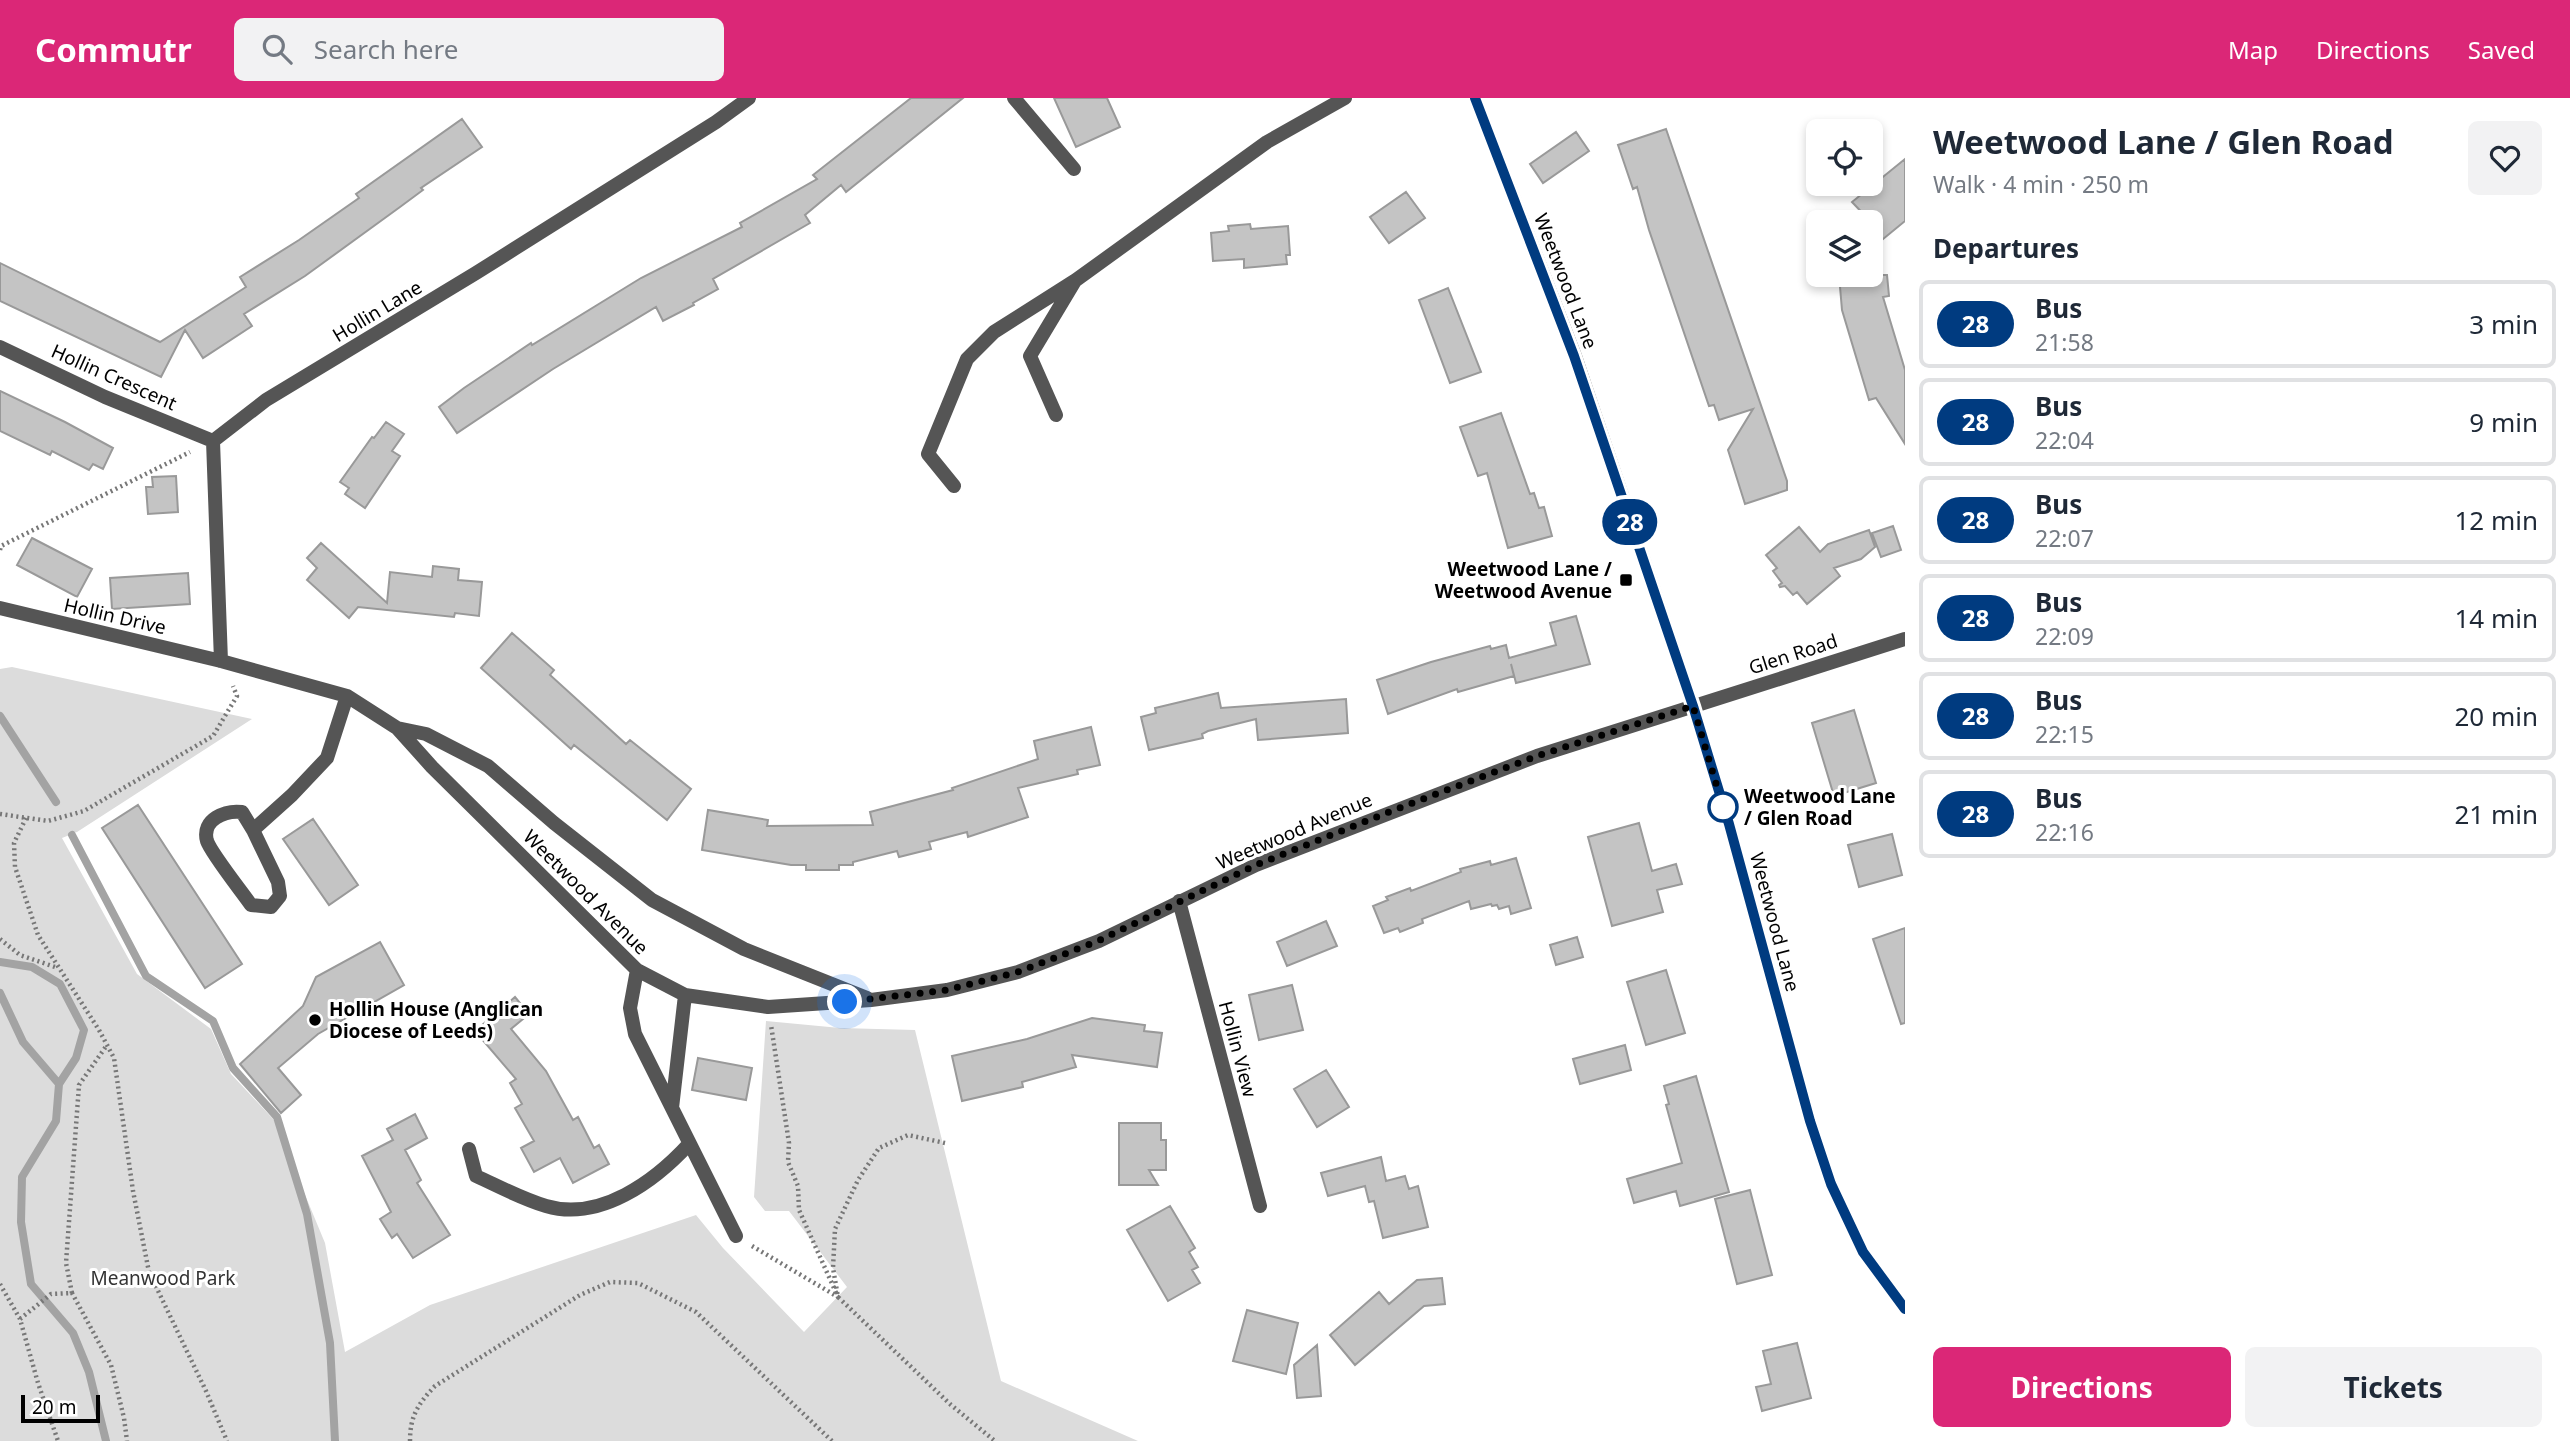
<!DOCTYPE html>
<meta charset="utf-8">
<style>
body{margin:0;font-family:"Noto Sans",sans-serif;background:#f2f2f3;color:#1f2937;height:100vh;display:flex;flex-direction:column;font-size:26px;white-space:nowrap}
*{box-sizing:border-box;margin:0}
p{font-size:23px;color:#747a83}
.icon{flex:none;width:38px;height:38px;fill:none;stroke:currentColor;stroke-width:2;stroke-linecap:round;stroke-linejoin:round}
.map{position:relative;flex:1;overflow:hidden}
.drawer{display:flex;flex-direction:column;background:#fff;width:665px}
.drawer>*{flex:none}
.badge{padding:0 14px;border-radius:23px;font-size:24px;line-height:46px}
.tools{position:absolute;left:1806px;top:21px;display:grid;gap:14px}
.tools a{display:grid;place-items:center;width:77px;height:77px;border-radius:10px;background:#fff;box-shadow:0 4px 10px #0003;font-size:35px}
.scale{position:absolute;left:21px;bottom:18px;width:79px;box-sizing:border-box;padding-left:7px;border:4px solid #000;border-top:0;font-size:19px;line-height:24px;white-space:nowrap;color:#000;-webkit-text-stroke:5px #fff;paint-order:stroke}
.you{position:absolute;width:35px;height:35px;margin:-18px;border:5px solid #fff;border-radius:50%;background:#1a73e8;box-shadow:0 0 0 10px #1a73e833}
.map>.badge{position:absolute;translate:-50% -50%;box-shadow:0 0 0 4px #fff}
h2{padding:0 28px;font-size:26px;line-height:63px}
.round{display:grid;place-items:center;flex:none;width:74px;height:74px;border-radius:10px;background:#f2f2f3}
.headline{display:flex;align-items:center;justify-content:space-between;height:119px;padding:0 28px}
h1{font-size:33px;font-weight:700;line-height:52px}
.primary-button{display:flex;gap:14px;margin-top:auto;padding:14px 28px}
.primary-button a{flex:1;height:80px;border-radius:10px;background:#db2777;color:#fff;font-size:28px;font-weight:700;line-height:80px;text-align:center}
.primary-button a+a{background:#f2f2f3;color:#1f2937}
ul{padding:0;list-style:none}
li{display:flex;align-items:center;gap:21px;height:88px;margin:0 14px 10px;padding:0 14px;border:4px solid #e0e1e3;border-radius:10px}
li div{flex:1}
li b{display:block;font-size:26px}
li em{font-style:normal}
li .badge{min-width:77px;font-weight:700;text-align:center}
header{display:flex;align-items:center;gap:42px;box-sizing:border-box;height:98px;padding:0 35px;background:#db2777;color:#fff}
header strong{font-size:33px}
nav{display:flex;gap:38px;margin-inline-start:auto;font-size:24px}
.search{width:490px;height:63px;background:#f2f2f3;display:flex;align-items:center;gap:18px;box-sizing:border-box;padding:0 24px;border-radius:10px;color:#747a83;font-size:26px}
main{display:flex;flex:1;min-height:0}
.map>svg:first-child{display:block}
</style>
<header>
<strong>Commutr</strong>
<div class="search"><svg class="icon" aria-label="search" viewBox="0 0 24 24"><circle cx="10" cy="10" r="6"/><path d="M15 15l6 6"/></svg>Search here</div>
<nav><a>Map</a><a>Directions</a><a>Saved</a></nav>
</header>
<main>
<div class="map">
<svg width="1905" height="1343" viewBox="0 0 1905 1343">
<rect width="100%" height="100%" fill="#fff"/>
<!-- green -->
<path fill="#dcdcdc" d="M 12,569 L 252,621 L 77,734 L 62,740 L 137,876 L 211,931 L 231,976 L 274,1022 L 325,1145 L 345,1254 L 430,1207 L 696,1117 L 723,1150 L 804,1234 L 847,1189 L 789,1113 L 765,1113 L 754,1099 L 766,923 L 840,930 L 915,932 L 1001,1283 L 1138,1343 L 0,1343 L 0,571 Z"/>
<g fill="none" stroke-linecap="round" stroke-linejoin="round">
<!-- stream -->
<path stroke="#a3a3a3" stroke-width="8" d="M 0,618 L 56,704
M 72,737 L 146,878 L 213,923 L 233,970 L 277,1019 L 307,1116 L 330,1245 L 335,1343
M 0,864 L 32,869 L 60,886 L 84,932 L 76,960 L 59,986
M 0,895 L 23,944 L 59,986 L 56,1023 L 22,1079 L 21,1124 L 31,1186 L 73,1235 L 89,1274 L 106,1343"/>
</g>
<!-- building -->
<path fill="#c4c4c4" stroke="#999" stroke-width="2" d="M 911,0 L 963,0 L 846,94 L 841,87 L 805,117 L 810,125 L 713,181 L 718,191 L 693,205 L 694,207 L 663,223 L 656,209 L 553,271 L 457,335 L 439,309 L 464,290 L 531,245 L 532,247 L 641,180 L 742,129 L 740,125 L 817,81 L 813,77 Z
M 1054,0 L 1107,0 L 1120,29 L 1076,49 Z
M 462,21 L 482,49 L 421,90 L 423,92 L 400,109 L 305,178 L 244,216 L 252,228 L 203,260 L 185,232 L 161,279 L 0,203 L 0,165 L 160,244 L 246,189 L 240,179 L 299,142 L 359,100 L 356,96 Z
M 1666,31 L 1787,383 L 1787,392 L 1745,406 L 1728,352 L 1753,311 L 1719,322 L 1714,307 L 1709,308 L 1649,132 L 1637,89 L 1633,91 L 1618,47 Z
M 1576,34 L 1589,53 L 1543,85 L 1530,66 Z
M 1905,61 L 1905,123 L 1871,151 L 1871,124 L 1852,104 Z
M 1406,94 L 1425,120 L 1389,145 L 1370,119 Z
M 1250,126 L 1251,131 L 1288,128 L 1290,157 L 1286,157 L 1287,166 L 1244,170 L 1244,161 L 1213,163 L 1211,135 L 1229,133 L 1228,128 Z
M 1839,177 L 1887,177 L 1889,198 L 1883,199 L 1905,272 L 1905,346 L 1876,300 L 1869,302 L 1842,212 Z
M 1448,190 L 1481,274 L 1450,285 L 1419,202 Z
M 0,293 L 65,324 L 113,350 L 103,371 L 93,366 L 89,372 L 52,353 L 50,357 L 0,333 Z
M 1501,315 L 1530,396 L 1534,395 L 1539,410 L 1544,409 L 1552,438 L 1508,450 L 1487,375 L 1478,378 L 1460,329 Z
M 386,324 L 404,336 L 392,353 L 400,358 L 365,410 L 345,396 L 349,390 L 340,384 L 372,339 L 374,340 Z
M 176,378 L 178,414 L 148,416 L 146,389 L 153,389 L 152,379 Z
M 1893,428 L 1901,452 L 1881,459 L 1872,435 Z
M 1799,429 L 1820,454 L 1828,446 L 1869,432 L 1875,449 L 1861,461 L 1834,470 L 1840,478 L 1807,506 L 1797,494 L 1793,497 L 1785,488 L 1780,489 L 1779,487 L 1782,485 L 1773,473 L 1777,470 L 1766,457 Z
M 32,440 L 92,471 L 77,499 L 17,467 Z
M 321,445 L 387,505 L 390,474 L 432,479 L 433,468 L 459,471 L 458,482 L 482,484 L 479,518 L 455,515 L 454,519 L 358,509 L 349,520 L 307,482 L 317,470 L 307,460 Z
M 188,475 L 190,506 L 112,511 L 110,480 Z
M 1576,518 L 1590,566 L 1516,585 L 1511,566 L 1514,578 L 1458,594 L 1457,591 L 1388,616 L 1377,582 L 1431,564 L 1490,548 L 1491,551 L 1506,547 L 1509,560 L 1556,547 L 1550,525 Z
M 512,535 L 554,572 L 550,577 L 626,646 L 630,642 L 691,691 L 667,722 L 574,647 L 571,651 L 481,570 Z
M 1218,595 L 1221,610 L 1346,601 L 1348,635 L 1258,642 L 1256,621 L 1208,633 L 1202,636 L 1203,640 L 1149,652 L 1141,619 L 1156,615 L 1155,610 Z
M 1854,612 L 1876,685 L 1834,698 L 1812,625 Z
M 1091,629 L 1100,667 L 1077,672 L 1078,676 L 1018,690 L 1028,719 L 968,739 L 967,734 L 929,744 L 931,751 L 899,759 L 897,753 L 853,764 L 853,767 L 839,767 L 839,772 L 806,772 L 806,767 L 791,767 L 702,752 L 708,712 L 768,722 L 767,728 L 873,727 L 870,714 L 953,692 L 952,690 L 1038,661 L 1034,643 Z
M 138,707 L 242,866 L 205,890 L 102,730 Z
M 313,721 L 358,787 L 329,807 L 283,741 Z
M 1639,725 L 1652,773 L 1676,766 L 1682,786 L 1657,792 L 1663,814 L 1612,828 L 1588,739 Z
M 1892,736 L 1902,777 L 1859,789 L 1848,747 Z
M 1516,760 L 1531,810 L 1511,816 L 1509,808 L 1499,811 L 1497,807 L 1492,808 L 1491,806 L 1471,811 L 1469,803 L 1422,821 L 1423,825 L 1400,834 L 1398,830 L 1384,835 L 1373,808 L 1388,802 L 1386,799 L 1410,790 L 1411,793 L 1461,774 L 1460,771 L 1490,763 L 1491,767 Z
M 1326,823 L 1337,848 L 1287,868 L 1277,844 Z
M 1905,830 L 1905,925 L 1901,926 L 1873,841 Z
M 1577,839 L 1583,859 L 1556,867 L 1550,847 Z
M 380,844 L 404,887 L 318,936 L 278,970 L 301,997 L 281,1015 L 240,966 L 303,908 L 316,879 Z
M 1666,872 L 1685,935 L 1646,947 L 1627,884 Z
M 1292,887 L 1303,932 L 1259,942 L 1249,897 Z
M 515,899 L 529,916 L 511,931 L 546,973 L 573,1022 L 578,1019 L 594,1050 L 599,1047 L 609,1066 L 573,1085 L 560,1060 L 534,1074 L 521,1050 L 534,1043 L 515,1010 L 522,1006 L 510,985 L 516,981 L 475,933 Z
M 1092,920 L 1145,927 L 1144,933 L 1162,935 L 1157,969 L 1072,957 L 1076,969 L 1022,984 L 1023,989 L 962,1003 L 952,958 L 1027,941 Z
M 1625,947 L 1631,972 L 1580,986 L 1573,961 Z
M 698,960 L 752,970 L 746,1002 L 692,992 Z
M 1326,972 L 1349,1009 L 1317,1029 L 1294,991 Z
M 1696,978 L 1729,1094 L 1680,1108 L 1676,1093 L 1634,1105 L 1627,1081 L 1682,1065 L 1666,1007 L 1669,1006 L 1664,988 Z
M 415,1016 L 427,1040 L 405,1052 L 421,1082 L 417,1085 L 450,1137 L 413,1160 L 397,1136 L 392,1140 L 380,1121 L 391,1114 L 362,1058 L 393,1042 L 387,1031 Z
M 1119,1025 L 1161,1025 L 1161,1042 L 1166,1042 L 1166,1072 L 1149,1072 L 1158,1087 L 1119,1087 Z
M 1381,1059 L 1386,1083 L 1405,1078 L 1409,1091 L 1418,1088 L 1428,1129 L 1383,1140 L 1374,1103 L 1369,1104 L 1365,1088 L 1328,1098 L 1321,1075 Z
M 1750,1092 L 1772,1177 L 1737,1186 L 1715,1101 Z
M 1170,1108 L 1195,1150 L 1189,1154 L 1198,1169 L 1192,1172 L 1200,1185 L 1168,1203 L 1127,1132 Z
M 1442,1180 L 1445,1206 L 1424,1208 L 1355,1267 L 1330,1237 L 1379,1194 L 1389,1206 L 1417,1182 Z
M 1247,1212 L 1298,1225 L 1286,1276 L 1233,1263 Z
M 1797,1245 L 1811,1300 L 1762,1313 L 1756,1289 L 1771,1286 L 1763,1253 Z
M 1317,1247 L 1321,1298 L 1297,1300 L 1294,1267 Z"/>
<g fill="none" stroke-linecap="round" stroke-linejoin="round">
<!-- path -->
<path stroke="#777" stroke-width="4.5" stroke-dasharray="2 3.5" stroke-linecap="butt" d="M 0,452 L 1,448 L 190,354
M 0,716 L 48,723 L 84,713 L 213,638 L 237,598 L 233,588
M 26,720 L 14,745 L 15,769 L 38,837 L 99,932 L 114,960 L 133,1093 L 149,1174 L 206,1293 L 227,1343
M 0,841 L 20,857 L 58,870
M 945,1045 L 908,1037 L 879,1050 L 858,1082 L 835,1131 L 833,1170 L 838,1199 L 951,1307 L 995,1343
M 752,1148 L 838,1199 L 799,1112 L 798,1088 L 788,1064 L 789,1045 L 771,927
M 0,1186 L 20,1221 L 38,1285 L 58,1343
M 72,1195 L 66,1165 L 79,987 L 107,947
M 20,1221 L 51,1196 L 72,1195 L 111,1267 L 124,1320 L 127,1343
M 410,1343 C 410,1318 418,1306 435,1288 L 580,1197 L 610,1184 L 638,1185 L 696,1214 L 832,1343"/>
<!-- service -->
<path stroke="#555" stroke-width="14" d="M 1056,317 L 1030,258 L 1075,183
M 954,388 L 928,356 L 967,261 L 994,234 L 1076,182 L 1267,44 L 1345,0"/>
<!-- minor -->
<path stroke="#555" stroke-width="14" d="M 1014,0 L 1074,71
M 0,249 L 105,299 L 213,343
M 0,510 L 221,563 L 347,598 L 397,630 L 432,669 L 637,872 L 685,897 L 768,909 L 871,902 L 947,892 L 1018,874 L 1099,843 L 1256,767 L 1537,658 L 1905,541
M 221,563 L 213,343 L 266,302 L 476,175 L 716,24 L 749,0
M 397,630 L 426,636 L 488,668 L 554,725 L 652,802 L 744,851 L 867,900
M 253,732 L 242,714 C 226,712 201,721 207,743 C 211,755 242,794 251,807 L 271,809 L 280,798 L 278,784 L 253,732 L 292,697 L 327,660 L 347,598
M 1179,803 L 1260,1108
M 637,872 L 630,910 L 635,936 L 736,1138
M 672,1010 L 685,897
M 469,1051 L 476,1078 C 498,1088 522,1101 546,1108 C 600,1124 655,1083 689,1046"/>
<!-- tertiary -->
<path stroke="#555" stroke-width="14" d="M 1475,0 L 1575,258 L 1693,608 L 1729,726 L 1810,1023 L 1831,1086 L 1863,1154 L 1905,1211"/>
</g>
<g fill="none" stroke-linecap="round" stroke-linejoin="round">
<!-- line casing -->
<g stroke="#fff" stroke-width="16">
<path id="line" d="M 1475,0 L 1574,258 L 1693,608 L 1729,726 L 1810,1023 L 1831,1086 L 1863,1154 L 1905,1211"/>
</g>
<!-- line -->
<use href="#line" stroke="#003b80" stroke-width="10"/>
<!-- walk -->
<path stroke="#000" stroke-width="7" stroke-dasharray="0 12.6" d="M 845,904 L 947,892 L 1018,874 L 1098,843 L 1256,767 L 1394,712 L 1537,658 L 1693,608 L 1723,709"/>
</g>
<!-- markers -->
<g fill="#000" stroke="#fff" stroke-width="2.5">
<rect x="1619" y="475" width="14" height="14" rx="3.5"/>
<circle cx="315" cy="922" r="7"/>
</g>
<circle fill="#fff" stroke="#003b80" stroke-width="3.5" cx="1723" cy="709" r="14"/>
<g text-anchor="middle" stroke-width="6" stroke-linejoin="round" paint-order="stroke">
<!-- street labels -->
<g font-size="19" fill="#000" stroke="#fff">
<text transform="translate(1566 183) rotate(69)" y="7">Weetwood Lane</text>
<text transform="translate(377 213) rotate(-31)" y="7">Hollin Lane</text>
<text transform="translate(114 279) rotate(24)" y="7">Hollin Crescent</text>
<text transform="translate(115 518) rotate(13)" y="7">Hollin Drive</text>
<text transform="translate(1793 556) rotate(-18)" y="7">Glen Road</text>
<text transform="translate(1294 733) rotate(-23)" y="7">Weetwood Avenue</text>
<text transform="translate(586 794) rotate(45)" y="7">Weetwood Avenue</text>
<text transform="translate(1775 824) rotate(75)" y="7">Weetwood Lane</text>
<text transform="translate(1238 951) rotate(75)" y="7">Hollin View</text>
</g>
<!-- poi labels -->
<g font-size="19" font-weight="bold" fill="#000" stroke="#fff" text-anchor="end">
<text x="1612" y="478">Weetwood Lane /<tspan x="1612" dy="22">Weetwood Avenue</tspan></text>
<text x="329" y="918" text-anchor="start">Hollin House (Anglican<tspan x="329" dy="22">Diocese of Leeds)</tspan></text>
</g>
<!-- stop labels -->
<g font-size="19" font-weight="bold" fill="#000" stroke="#fff" text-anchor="start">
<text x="1744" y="705">Weetwood Lane<tspan x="1744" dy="22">/ Glen Road</tspan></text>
</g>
<!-- park labels -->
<g font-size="19" fill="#333" stroke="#fff">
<text x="163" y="1187">Meanwood Park</text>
</g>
</g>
</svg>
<div class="tools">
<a><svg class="icon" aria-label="locate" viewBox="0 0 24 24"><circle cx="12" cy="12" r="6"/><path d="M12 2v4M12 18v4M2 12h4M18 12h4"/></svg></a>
<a><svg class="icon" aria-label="layers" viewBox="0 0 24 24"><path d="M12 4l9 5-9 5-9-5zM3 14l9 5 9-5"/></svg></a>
</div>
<div class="scale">20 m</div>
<div class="you" style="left:845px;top:904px"></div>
<b class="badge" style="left:1630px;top:424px;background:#003b80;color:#fff">28</b>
</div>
<section class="drawer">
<div class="headline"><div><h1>Weetwood Lane / Glen Road</h1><p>Walk · 4 min · 250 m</p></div><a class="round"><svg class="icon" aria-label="heart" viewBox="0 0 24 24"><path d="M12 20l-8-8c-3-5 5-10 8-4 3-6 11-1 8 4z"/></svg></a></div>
<h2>Departures</h2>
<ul>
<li><span class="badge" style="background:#003b80;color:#fff">28</span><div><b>Bus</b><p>21:58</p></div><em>3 min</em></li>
<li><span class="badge" style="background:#003b80;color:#fff">28</span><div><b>Bus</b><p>22:04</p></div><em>9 min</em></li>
<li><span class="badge" style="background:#003b80;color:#fff">28</span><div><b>Bus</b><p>22:07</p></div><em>12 min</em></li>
<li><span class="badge" style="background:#003b80;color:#fff">28</span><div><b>Bus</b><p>22:09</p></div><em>14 min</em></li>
<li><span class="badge" style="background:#003b80;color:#fff">28</span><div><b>Bus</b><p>22:15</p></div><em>20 min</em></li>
<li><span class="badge" style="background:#003b80;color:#fff">28</span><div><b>Bus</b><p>22:16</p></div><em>21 min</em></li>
</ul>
<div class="primary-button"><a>Directions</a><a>Tickets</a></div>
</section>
</main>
